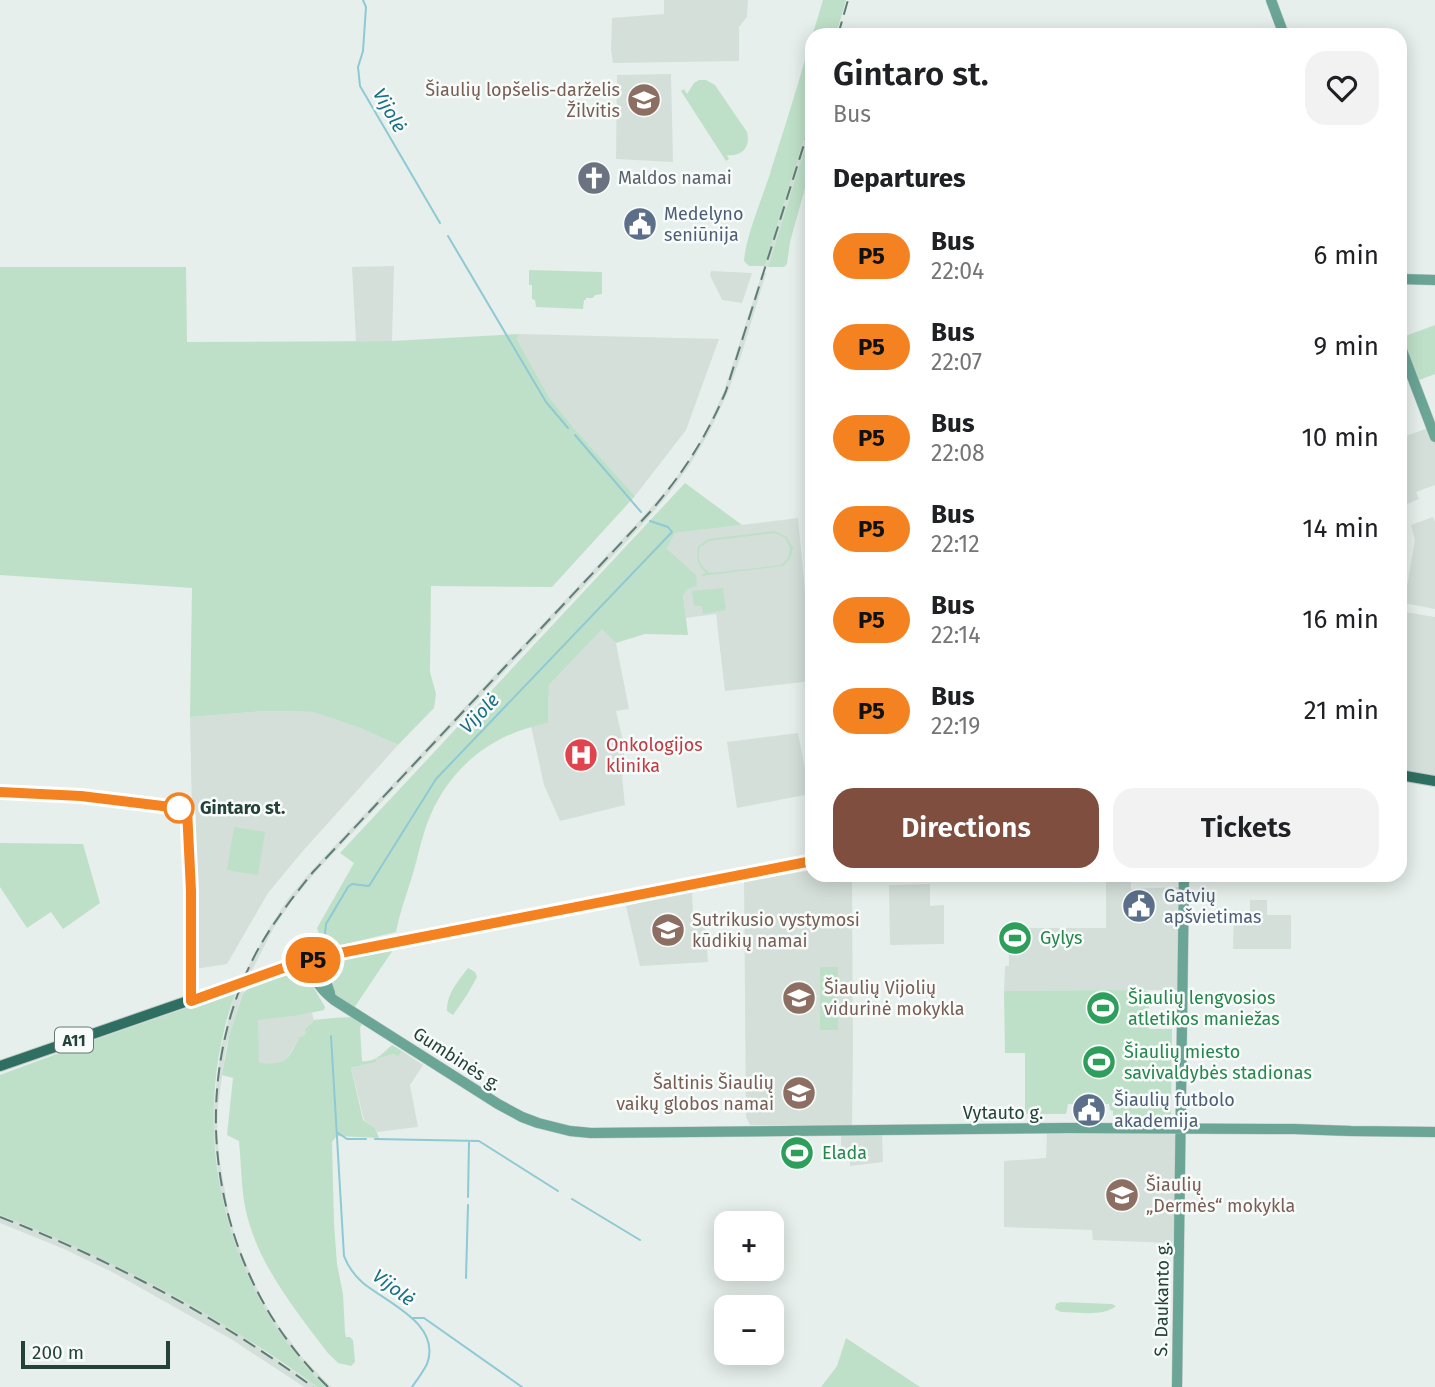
<!DOCTYPE html>
<meta charset="utf-8">
<style>
body{margin:0;font-family:"Fira Sans",sans-serif;background:#f2f2f2;color:#202124;height:100vh;display:flex;flex-direction:column;font-size:26px;white-space:nowrap}
*{box-sizing:border-box;margin:0}
p{font-size:23px;color:#757577}
.icon{flex:none;width:38px;height:38px;fill:none;stroke:currentColor;stroke-width:2;stroke-linecap:round;stroke-linejoin:round}
.map{position:relative;flex:1;overflow:hidden}
.details{position:absolute;left:805px;top:28px;width:602px;height:854px;display:flex;flex-direction:column;background:#fff;border-radius:21px;box-shadow:0 4px 18px #0003}
.details>*{flex:none}
.badge{padding:0 14px;border-radius:23px;font-size:24px;line-height:46px}
.fabs{position:absolute;left:714px;top:1211px;display:grid;gap:14px}
.fabs a{display:grid;place-items:center;width:70px;height:70px;border-radius:14px;background:#fff;box-shadow:0 4px 18px #0003;font-size:35px}
.scale{position:absolute;left:21px;bottom:18px;width:149px;box-sizing:border-box;padding-left:7px;border:4px solid #24423a;border-top:0;font-size:19px;line-height:24px;white-space:nowrap;color:#24423a;-webkit-text-stroke:5px #f7fbf9;paint-order:stroke}
.map>.badge{position:absolute;translate:-50% -50%;box-shadow:0 0 0 4px #fff}
h2{padding:0 28px;font-size:26px;line-height:63px}
.round{display:grid;place-items:center;flex:none;width:74px;height:74px;border-radius:21px;background:#f2f2f2}
.headline{display:flex;align-items:center;justify-content:space-between;height:119px;padding:0 28px}
h1{font-size:33px;font-weight:600;line-height:52px}
.button{display:flex;gap:14px;margin-top:auto;padding:14px 28px}
.button a{flex:1;height:80px;border-radius:21px;background:#7f4e3f;color:#fff;font-size:28px;font-weight:600;line-height:80px;text-align:center}
.button a+a{background:#f2f2f2;color:#202124}
ul{padding:0;list-style:none}
li{display:flex;align-items:center;gap:21px;height:91px;padding:0 28px}
li div{flex:1}
li b{display:block;font-size:26px}
li em{font-style:normal}
li .badge{min-width:77px;font-weight:700;text-align:center}
.map>svg:first-child{display:block}
</style>
<div class="map">
<svg width="1435" height="1387" viewBox="0 0 1435 1387">
<rect width="100%" height="100%" fill="#e6efeb"/>
<!-- built -->
<path fill="#d4dfda" d="M 664,0 L 748,0 L 747,17 L 739,27 L 739,61 L 613,63 L 611,50 L 612,18 L 664,14 Z
M 671,74 L 673,162 L 616,159 L 617,75 Z
M 812,113 L 812,125 L 768,267 L 765,266 Z
M 394,266 L 392,341 L 356,341 L 352,267 Z
M 711,271 L 752,273 L 742,303 L 722,300 L 710,275 Z
M 762,273 L 766,273 L 742,353 L 728,392 L 709,433 L 689,466 L 667,496 L 642,525 L 314,874 L 292,901 L 273,929 L 251,972 L 244,974 L 269,928 L 288,899 L 311,871 L 638,522 L 663,494 L 686,465 L 706,431 L 724,391 Z
M 519,334 L 719,339 L 686,430 L 635,496 L 573,427 L 549,397 L 516,340 Z
M 1431,427 L 1435,437 L 1435,485 L 1416,492 L 1419,499 L 1405,505 L 1400,494 L 1400,438 Z
M 1433,517 L 1435,522 L 1435,609 L 1404,603 L 1415,540 L 1411,525 Z
M 798,518 L 812,666 L 812,681 L 725,691 L 716,614 L 686,618 L 683,594 L 688,589 L 667,549 L 675,533 Z
M 1405,612 L 1435,617 L 1435,776 L 1400,771 L 1400,648 Z
M 602,628 L 616,643 L 629,709 L 616,711 L 623,741 L 625,768 L 622,777 L 625,805 L 560,821 L 544,785 L 531,726 L 548,723 L 549,685 Z
M 265,711 L 313,712 L 360,728 L 398,745 L 302,852 L 268,893 L 227,964 L 195,969 L 190,717 Z
M 798,733 L 810,794 L 737,808 L 727,742 Z
M 812,870 L 812,875 L 852,875 L 853,1047 L 852,1125 L 750,1125 L 746,1117 L 744,882 Z
M 1106,875 L 1131,875 L 1131,889 L 1178,887 L 1178,990 L 1004,991 L 1005,966 L 1009,966 L 1008,928 L 1106,928 Z
M 930,884 L 930,906 L 944,905 L 944,944 L 890,945 L 889,885 Z
M 692,891 L 693,918 L 698,918 L 699,924 L 705,924 L 708,962 L 640,966 L 626,906 Z
M 1250,900 L 1267,900 L 1267,915 L 1291,915 L 1291,949 L 1233,949 L 1234,913 L 1250,913 Z
M 244,988 L 226,1047 L 218,1106 L 217,1134 L 220,1163 L 229,1215 L 236,1239 L 253,1280 L 264,1302 L 276,1322 L 302,1357 L 331,1387 L 326,1387 L 300,1360 L 286,1343 L 261,1304 L 250,1283 L 233,1241 L 221,1195 L 214,1135 L 214,1106 L 217,1077 L 221,1047 L 233,1000 L 236,991 Z
M 312,1013 L 314,1020 L 304,1030 L 306,1033 L 299,1039 L 286,1060 L 280,1064 L 258,1063 L 258,1019 Z
M 402,1051 L 423,1065 L 410,1085 L 418,1127 L 377,1132 L 375,1128 L 364,1120 L 351,1068 L 376,1062 L 376,1059 L 394,1054 L 398,1057 Z
M 1047,1132 L 1172,1133 L 1175,1135 L 1177,1138 L 1176,1235 L 1172,1243 L 1093,1240 L 1092,1230 L 1004,1227 L 1004,1161 L 1046,1158 Z
M 841,1134 L 882,1134 L 883,1162 L 850,1166 L 850,1154 L 841,1154 Z
M 0,1215 L 67,1242 L 119,1266 L 177,1297 L 235,1331 L 317,1387 L 304,1387 L 231,1339 L 116,1274 L 64,1249 L 0,1223 Z"/>
<!-- green -->
<path fill="#bfe0c8" fill-rule="evenodd" d="M 823,0 L 846,0 L 836,35 L 812,35 L 812,113 L 765,266 L 749,266 L 744,261 C 746,234 764,195 772,167 C 790,112 806,56 823,0 Z
M 699,80 L 706,80 L 715,85 L 747,132 C 751,147 742,157 727,155 L 729,159 L 726,161 L 681,91 L 684,89 L 687,94 L 694,83 Z
M 812,125 L 812,163 L 790,242 L 787,264 L 784,267 L 768,267 Z
M 0,267 L 186,267 L 187,342 L 392,341 L 519,334 L 517,340 L 549,397 L 573,427 L 635,496 L 552,587 L 431,586 L 430,672 L 436,694 L 434,708 L 398,745 L 360,728 L 313,712 L 265,711 L 190,717 L 192,588 L 0,575 Z
M 529,270 L 602,272 L 602,294 L 595,295 L 593,298 L 586,298 L 586,300 L 584,300 L 583,309 L 536,307 L 535,300 L 532,299 L 532,285 L 529,285 Z
M 1435,325 L 1435,374 L 1414,382 L 1400,345 L 1400,338 Z
M 685,483 L 742,525 L 675,533 L 667,549 L 696,575 L 697,586 L 688,589 L 683,595 L 688,635 L 645,634 L 616,643 L 602,629 L 549,685 L 548,723 C 495,733 453,764 431,814 C 423,832 419,852 414,870 C 408,891 400,911 396,932 L 324,949 L 317,928 L 354,863 L 340,853 Z
M 775,531 L 787,537 L 793,548 L 790,559 L 783,566 L 702,576 L 702,574 L 706,573 C 697,564 696,559 698,546 L 708,539 ZM 775,533 L 785,538 L 790,548 L 788,558 L 781,565 L 710,573 C 700,565 697,560 700,547 L 709,541 Z
M 723,588 L 726,610 L 703,614 L 702,606 L 694,606 L 692,591 Z
M 234,827 L 265,832 L 258,875 L 227,870 Z
M 0,843 L 83,844 L 100,903 L 63,929 L 51,912 L 27,928 L 0,887 Z
M 395,947 L 354,1008 L 334,995 L 326,966 L 329,963 Z
M 820,967 L 838,967 L 838,1030 L 820,1030 Z
M 468,968 L 475,972 L 477,977 L 467,995 L 453,1015 L 447,1011 C 446,995 458,981 468,968 Z
M 297,973 L 302,973 L 307,976 L 325,1007 L 324,1010 L 300,1015 L 258,1020 L 259,1063 C 288,1064 285,1063 299,1039 L 297,1037 L 301,1037 L 306,1033 L 304,1030 L 314,1020 L 333,1018 L 353,1017 L 362,1023 L 360,1028 L 362,1061 C 375,1063 383,1053 392,1045 L 402,1051 L 398,1057 L 394,1054 L 376,1059 L 376,1062 L 351,1068 L 363,1120 L 375,1128 L 379,1138 L 337,1136 L 332,1142 L 334,1224 L 337,1264 L 343,1294 L 345,1333 L 346,1337 L 350,1337 L 353,1340 L 355,1362 L 351,1366 L 338,1363 L 327,1352 C 293,1307 253,1258 244,1201 C 241,1181 241,1161 239,1141 L 227,1135 L 233,1078 L 222,1075 L 229,1036 L 243,993 C 257,981 280,978 297,973 Z
M 1113,990 L 1149,991 L 1149,1029 L 1172,1029 L 1171,1116 L 1113,1116 L 1113,1111 L 1110,1110 L 1109,1104 L 1068,1104 L 1066,1114 L 1025,1114 L 1025,1053 L 1005,1053 L 1004,991 Z
M 236,991 C 186,1126 222,1287 326,1387 L 317,1387 C 219,1315 113,1259 0,1215 L 0,1075 L 94,1040 Z
M 1060,1302 L 1112,1304 L 1116,1306 C 1103,1317 1078,1312 1061,1312 L 1055,1309 L 1056,1304 Z
M 846,1338 L 920,1387 L 821,1387 L 837,1366 Z"/>
<g fill="none" stroke-linecap="round" stroke-linejoin="round">
<!-- stream -->
<path stroke="#8ec9d4" stroke-width="2" d="M 363,0 L 366,7 L 363,51 L 358,67 L 360,86 L 440,223
M 448,236 L 546,402 L 568,428
M 575,435 L 641,512
M 324,943 L 326,924 L 348,887 L 352,884 L 369,886 L 436,779 L 672,532 L 668,527 L 650,521
M 331,1036 L 344,1256 C 348,1267 354,1275 363,1283 C 386,1302 442,1324 427,1364 C 423,1372 417,1380 412,1387
M 338,1133 L 347,1139 L 366,1139
M 375,1139 L 479,1141 L 558,1191
M 468,1197 L 469,1142
M 572,1199 L 640,1240
M 466,1278 L 468,1205
M 413,1318 L 424,1318 L 522,1387"/>
<!-- major casing -->
<g stroke="#c2cac8" stroke-width="11">
<path id="major" d="M 1271,0 L 1284,35
M 1400,279 L 1435,280
M 1400,345 L 1435,437
M 318,958 L 330,993
M 291,967 C 310,966 310,974 320,986 C 324,992 329,996 334,1000 L 498,1104 L 522,1117 L 538,1123 L 570,1131 L 591,1133 L 1068,1128 L 1294,1129 L 1351,1131 L 1435,1132
M 1177,1387 L 1184,875"/>
</g>
<!-- highway casing -->
<g stroke="#c2cac8" stroke-width="12">
<path id="highway" d="M 1400,775 L 1435,781
M 0,1066 L 283,968 L 335,954 L 398,941 L 812,861"/>
</g>
<!-- major -->
<use href="#major" stroke="#6aa596" stroke-width="10"/>
<!-- highway -->
<use href="#highway" stroke="#2f6f62" stroke-width="10"/>
<!-- rail -->
<path stroke="#5f7d75" stroke-width="2" stroke-dasharray="14 7" stroke-linecap="butt" d="M 838,35 L 848,0
M 0,1217 C 112,1260 216,1316 313,1387
M 328,1387 C 214,1277 182,1097 255,955 C 271,925 292,898 313,872 L 650,512 C 682,475 707,436 726,391 L 812,119"/>
</g>
<g fill="none" stroke-linecap="round" stroke-linejoin="round">
<!-- line casing -->
<g stroke="#fff" stroke-width="16">
<path id="line" d="M 0,792 L 81,796 L 187,809 L 191,891 L 191,1001 L 283,968 L 335,954 L 812,861"/>
</g>
<!-- line -->
<use href="#line" stroke="#f58220" stroke-width="10"/>
</g>
<!-- icons -->
<defs>
<g id="school-disc" transform="scale(1.75)"><circle r="9.5" fill="#8d6e63" stroke="#f7fbf9"/><path d="M0-5L7-2L0 1L-7-2ZM-4 1L0 2.5L4 1V4Q0 6-4 4Z" fill="#fff"/></g>
<g id="church-disc" transform="scale(1.75)"><circle r="9.5" fill="#6b7280" stroke="#f7fbf9"/><path d="M-1.2-6h2.4v3.5h3.3v2.4h-3.3V6h-2.4V-.1h-3.3v-2.4h3.3Z" fill="#fff"/></g>
<g id="civic-disc" transform="scale(1.75)"><circle r="9.5" fill="#5c6f8a" stroke="#f7fbf9"/><path d="M-.6-6.5H3V-4.5H.6V-3L4-1V1h2V6H-6V1h2V-1L-.6-3ZM-1.2 2.5V6h2.4V2.5Z" fill="#fff"/></g>
<g id="hospital-disc" transform="scale(1.75)"><circle r="9.5" fill="#e0444e" stroke="#f7fbf9"/><path d="M-5-5h3v3.5h4V-5h3V5h-3V1.5h-4V5h-3Z" fill="#fff"/></g>
<g id="stadium-disc" transform="scale(1.75)"><circle r="9.5" fill="#2e9e5b" stroke="#f7fbf9"/><path d="M0-5a6.5 5 0 1 0 0 10a6.5 5 0 1 0 0-10ZM-3.5-1.8h7v3.6h-7Z" fill="#fff"/></g>
</defs>
<g fill-rule="evenodd">
<use href="#school-disc" x="644" y="100"/>
<use href="#church-disc" x="594" y="178"/>
<use href="#civic-disc" x="640" y="224"/>
<use href="#hospital-disc" x="581" y="755"/>
<use href="#civic-disc" x="1139" y="906"/>
<use href="#school-disc" x="668" y="930"/>
<use href="#stadium-disc" x="1015" y="938"/>
<use href="#school-disc" x="799" y="998"/>
<use href="#stadium-disc" x="1103" y="1008"/>
<use href="#stadium-disc" x="1099" y="1062"/>
<use href="#school-disc" x="799" y="1093"/>
<use href="#civic-disc" x="1089" y="1110"/>
<use href="#stadium-disc" x="797" y="1153"/>
<use href="#school-disc" x="1122" y="1195"/>
</g>
<!-- markers -->
<circle fill="#fff" stroke="#f58220" stroke-width="3.5" cx="179" cy="808" r="14"/>
<g text-anchor="middle" stroke-width="5" stroke-linejoin="round" paint-order="stroke">
<!-- shield labels -->
<rect fill="#f7fbf9" stroke="#637a73" stroke-width="2" x="55" y="1027.5" width="38" height="25" rx="5"/>
<g font-size="16" font-weight="bold" fill="#24423a">
<text x="74" y="1046">A11</text>
</g>
<!-- education labels -->
<g font-size="18" fill="#785e54" stroke="#f7fbf9" text-anchor="start">
<text x="620" y="96" text-anchor="end">Šiaulių lopšelis-darželis<tspan x="620" dy="21">Žilvitis</tspan></text>
<text x="692" y="926">Sutrikusio vystymosi<tspan x="692" dy="21">kūdikių namai</tspan></text>
<text x="824" y="994">Šiaulių Vijolių<tspan x="824" dy="21">vidurinė mokykla</tspan></text>
<text x="774" y="1089" text-anchor="end">Šaltinis Šiaulių<tspan x="774" dy="21">vaikų globos namai</tspan></text>
<text x="1146" y="1191">Šiaulių<tspan x="1146" dy="21">„Dermės“ mokykla</tspan></text>
</g>
<!-- worship labels -->
<g font-size="18" fill="#5b616d" stroke="#f7fbf9" text-anchor="start">
<text x="618" y="184">Maldos namai</text>
</g>
<!-- service labels -->
<g font-size="18" fill="#4e5e75" stroke="#f7fbf9" text-anchor="start">
<text x="664" y="220">Medelyno<tspan x="664" dy="21">seniūnija</tspan></text>
<text x="1164" y="902">Gatvių<tspan x="1164" dy="21">apšvietimas</tspan></text>
<text x="1114" y="1106">Šiaulių futbolo<tspan x="1114" dy="21">akademija</tspan></text>
</g>
<!-- health labels -->
<g font-size="18" fill="#be3a42" stroke="#f7fbf9" text-anchor="start">
<text x="606" y="751">Onkologijos<tspan x="606" dy="21">klinika</tspan></text>
</g>
<!-- stop labels -->
<g font-size="18" font-weight="bold" fill="#24423a" stroke="#f7fbf9" text-anchor="start">
<text x="200" y="814">Gintaro st.</text>
</g>
<!-- leisure labels -->
<g font-size="18" fill="#27864d" stroke="#f7fbf9" text-anchor="start">
<text x="1040" y="944">Gylys</text>
<text x="1128" y="1004">Šiaulių lengvosios<tspan x="1128" dy="21">atletikos maniežas</tspan></text>
<text x="1124" y="1058">Šiaulių miesto<tspan x="1124" dy="21">savivaldybės stadionas</tspan></text>
<text x="822" y="1159">Elada</text>
</g>
<!-- street labels -->
<g font-size="18" fill="#24423a" stroke="#f7fbf9">
<text transform="translate(457 1059) rotate(33)" y="6">Gumbinės g.</text>
<text x="1003" y="1119">Vytauto g.</text>
<text transform="translate(1162 1299) rotate(-89)" y="6">S. Daukanto g.</text>
</g>
<!-- water labels -->
<g font-size="19" font-style="italic" fill="#1c6f80" stroke="#f7fbf9">
<text transform="translate(390 110) rotate(60)" y="7">Vijolė</text>
<text transform="translate(479 713) rotate(-46)" y="7">Vijolė</text>
<text transform="translate(394 1287) rotate(37)" y="7">Vijolė</text>
</g>
</g>
</svg>
<div class="fabs">
<a>+</a>
<a>−</a>
</div>
<div class="scale">200 m</div>
<b class="badge" style="left:313px;top:960px;background:#f58220;color:#111">P5</b>
<section class="details">
<div class="headline"><div><h1>Gintaro st.</h1><p>Bus</p></div><a class="round"><svg class="icon" aria-label="heart" viewBox="0 0 24 24"><path d="M12 20l-8-8c-3-5 5-10 8-4 3-6 11-1 8 4z"/></svg></a></div>
<h2>Departures</h2>
<ul>
<li><span class="badge" style="background:#f58220;color:#111">P5</span><div><b>Bus</b><p>22:04</p></div><em>6 min</em></li>
<li><span class="badge" style="background:#f58220;color:#111">P5</span><div><b>Bus</b><p>22:07</p></div><em>9 min</em></li>
<li><span class="badge" style="background:#f58220;color:#111">P5</span><div><b>Bus</b><p>22:08</p></div><em>10 min</em></li>
<li><span class="badge" style="background:#f58220;color:#111">P5</span><div><b>Bus</b><p>22:12</p></div><em>14 min</em></li>
<li><span class="badge" style="background:#f58220;color:#111">P5</span><div><b>Bus</b><p>22:14</p></div><em>16 min</em></li>
<li><span class="badge" style="background:#f58220;color:#111">P5</span><div><b>Bus</b><p>22:19</p></div><em>21 min</em></li>
</ul>
<div class="button"><a>Directions</a><a>Tickets</a></div>
</section>
</div>
